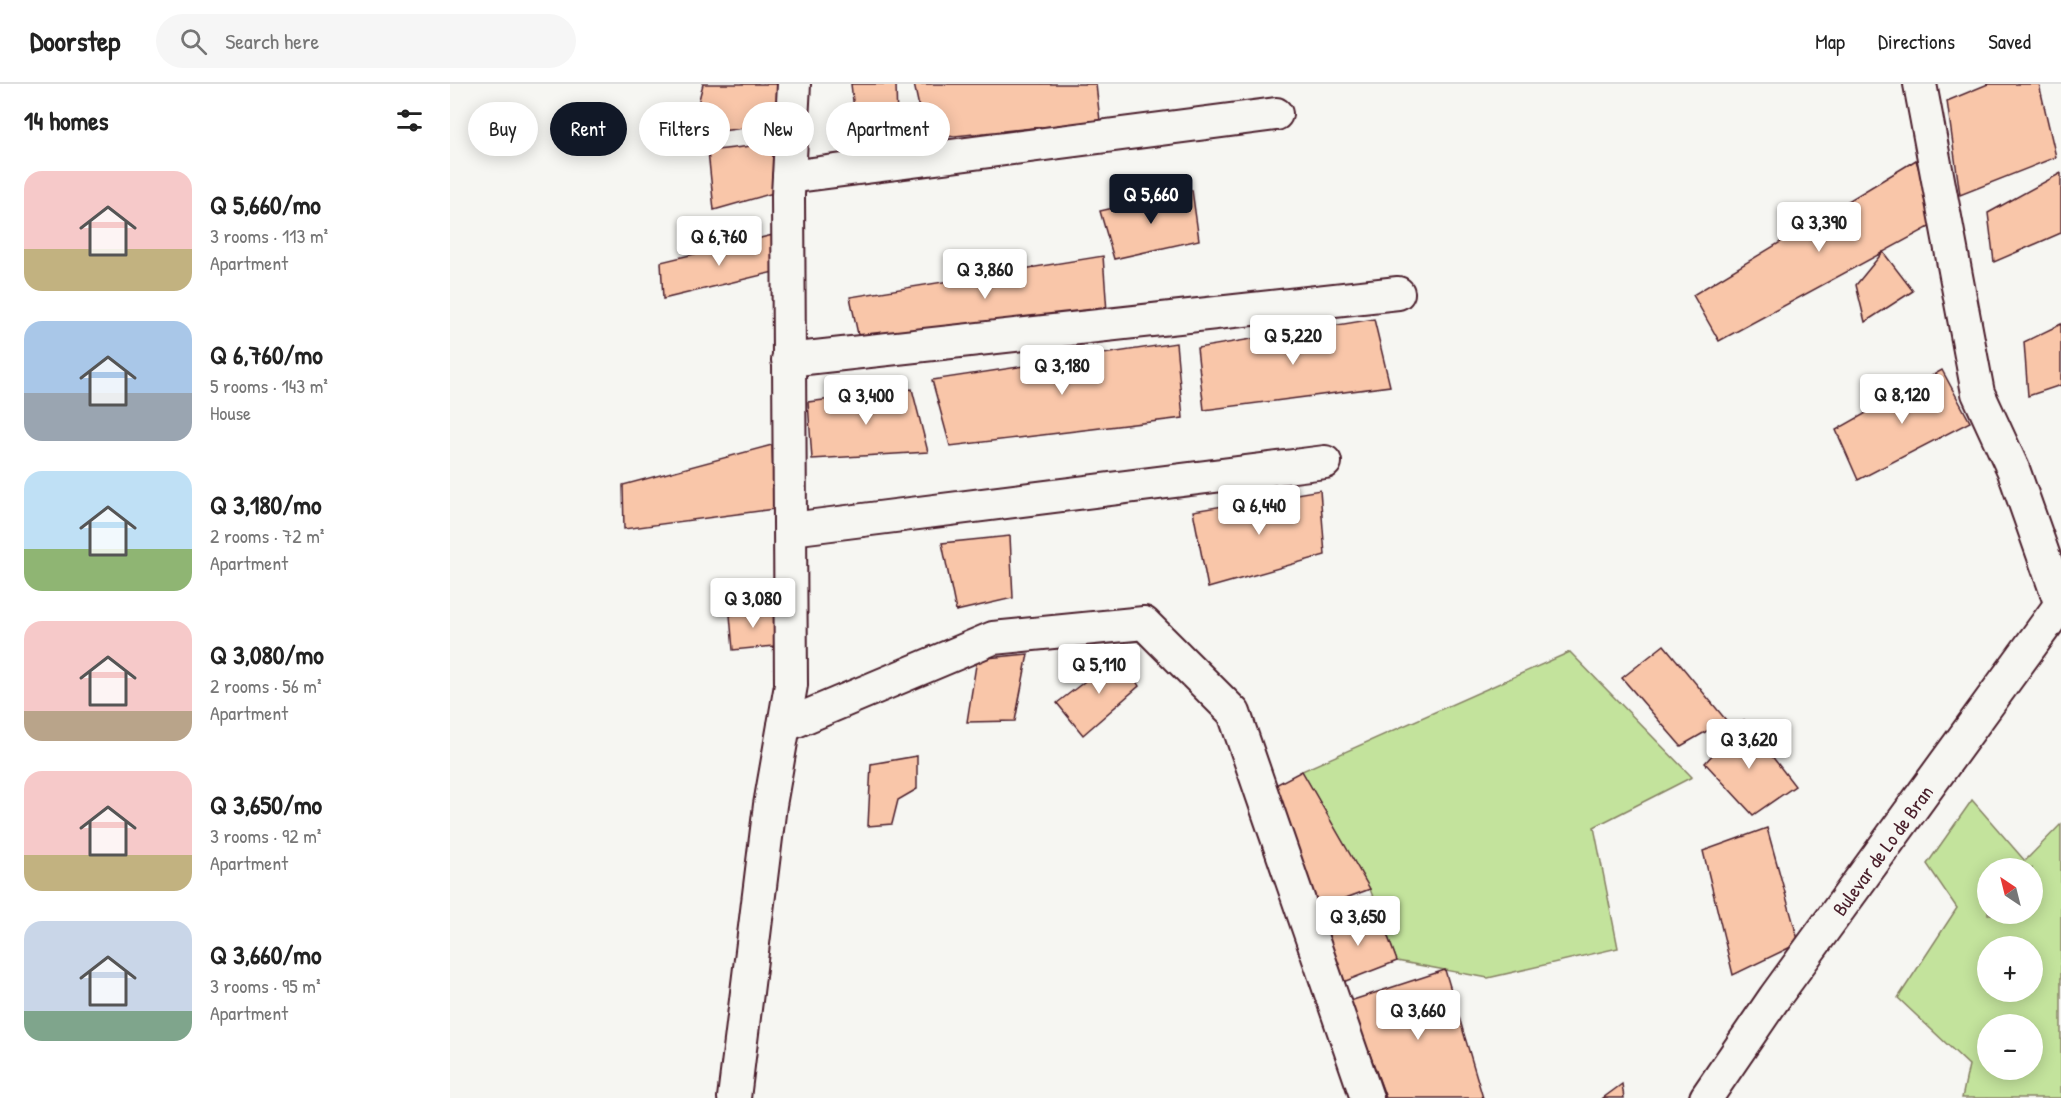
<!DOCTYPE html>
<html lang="en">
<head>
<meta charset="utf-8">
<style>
  body { margin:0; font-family:"Patrick Hand",sans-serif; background:#f6f6f6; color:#222; height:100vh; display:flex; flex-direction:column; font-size:22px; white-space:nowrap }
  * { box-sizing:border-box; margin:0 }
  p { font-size:20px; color:#767676 }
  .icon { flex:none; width:33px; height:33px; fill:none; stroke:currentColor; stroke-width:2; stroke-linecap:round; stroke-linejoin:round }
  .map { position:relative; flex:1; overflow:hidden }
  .panel { display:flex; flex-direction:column; background:#fff; width:450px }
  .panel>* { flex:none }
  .top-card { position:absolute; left:18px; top:18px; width:570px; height:54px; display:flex; gap:12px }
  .needle { width:39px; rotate:325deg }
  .controls { position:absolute; left:1527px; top:774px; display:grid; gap:12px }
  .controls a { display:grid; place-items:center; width:66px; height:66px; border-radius:50%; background:#fff; box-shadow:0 3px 15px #0003; font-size:30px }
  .price { position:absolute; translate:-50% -51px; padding:0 14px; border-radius:6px; background:#fff; color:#222; font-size:20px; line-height:39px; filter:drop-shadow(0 2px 3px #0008) }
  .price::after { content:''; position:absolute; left:50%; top:36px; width:18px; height:14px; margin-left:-9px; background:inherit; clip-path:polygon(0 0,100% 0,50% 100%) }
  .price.current { background:#111827; color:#fff }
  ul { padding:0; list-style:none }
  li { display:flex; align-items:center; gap:18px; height:150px; padding:0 24px }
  li span { display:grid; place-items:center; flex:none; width:168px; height:120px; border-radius:18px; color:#555 }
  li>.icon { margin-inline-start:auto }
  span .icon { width:72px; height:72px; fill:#fffc; stroke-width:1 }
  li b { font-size:26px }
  h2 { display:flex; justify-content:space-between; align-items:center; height:72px; padding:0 24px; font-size:26px }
  .chip { padding:0 21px; border-radius:27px; background:#fff; box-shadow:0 3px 15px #0003; font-size:21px; line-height:54px }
  .chip.current { background:#111827; color:#fff }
  header { display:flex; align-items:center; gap:36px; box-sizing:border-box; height:84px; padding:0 30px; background:#fff; border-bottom:2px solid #e0e0e0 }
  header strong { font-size:28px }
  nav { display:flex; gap:33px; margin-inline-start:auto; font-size:21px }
  .search { width:420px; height:54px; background:#f6f6f6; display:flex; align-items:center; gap:15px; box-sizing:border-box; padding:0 21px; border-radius:33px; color:#767676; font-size:22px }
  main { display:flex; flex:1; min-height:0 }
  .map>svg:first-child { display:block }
  .green { fill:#c3e39c; stroke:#868164; stroke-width:1.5; fill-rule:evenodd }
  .building { fill:#f9c6a9; stroke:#4a1f2b; stroke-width:1.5 }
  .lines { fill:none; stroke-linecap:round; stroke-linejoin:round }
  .minor-casing { stroke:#4a1f2b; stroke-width:36 }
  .minor { stroke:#f6f6f2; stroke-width:32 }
  .labels { text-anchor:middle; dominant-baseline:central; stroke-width:5; stroke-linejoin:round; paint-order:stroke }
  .street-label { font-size:20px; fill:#4a1f2b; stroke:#f6f6f2 }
</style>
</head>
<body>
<header>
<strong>Doorstep</strong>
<div class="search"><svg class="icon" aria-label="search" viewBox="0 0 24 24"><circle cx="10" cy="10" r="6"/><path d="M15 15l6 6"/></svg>Search here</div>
<nav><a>Map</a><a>Directions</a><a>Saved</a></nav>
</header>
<main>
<section class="panel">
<h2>14 homes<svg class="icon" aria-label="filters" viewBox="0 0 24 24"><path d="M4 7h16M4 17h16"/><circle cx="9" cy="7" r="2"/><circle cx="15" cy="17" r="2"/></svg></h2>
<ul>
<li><span style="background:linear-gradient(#f6c9c9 65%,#c2b280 0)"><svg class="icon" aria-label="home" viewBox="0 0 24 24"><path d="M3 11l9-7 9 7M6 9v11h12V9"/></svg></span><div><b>Q 5,660/mo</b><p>3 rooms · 113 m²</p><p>Apartment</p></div></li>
<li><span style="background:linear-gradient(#a9c7e8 60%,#9aa5b1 0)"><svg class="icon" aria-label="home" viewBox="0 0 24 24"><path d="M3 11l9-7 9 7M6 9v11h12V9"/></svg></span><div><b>Q 6,760/mo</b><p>5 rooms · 143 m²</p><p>House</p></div></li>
<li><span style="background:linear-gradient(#bfe0f5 65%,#8fb573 0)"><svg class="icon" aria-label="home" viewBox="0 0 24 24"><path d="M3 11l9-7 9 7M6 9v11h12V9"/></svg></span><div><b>Q 3,180/mo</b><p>2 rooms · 72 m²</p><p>Apartment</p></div></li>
<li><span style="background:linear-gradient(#f6c9c9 75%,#b9a48a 0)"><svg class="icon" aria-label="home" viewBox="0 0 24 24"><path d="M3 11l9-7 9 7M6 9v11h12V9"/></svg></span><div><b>Q 3,080/mo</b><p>2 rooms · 56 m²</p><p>Apartment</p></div></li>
<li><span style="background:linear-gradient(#f6c9c9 70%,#c2b280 0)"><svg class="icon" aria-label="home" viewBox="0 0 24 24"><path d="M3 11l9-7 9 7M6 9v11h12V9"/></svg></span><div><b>Q 3,650/mo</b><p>3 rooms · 92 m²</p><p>Apartment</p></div></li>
<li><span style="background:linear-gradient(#c9d6e8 75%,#7fa58c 0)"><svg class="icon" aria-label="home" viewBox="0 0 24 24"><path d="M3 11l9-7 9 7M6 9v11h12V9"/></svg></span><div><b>Q 3,660/mo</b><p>3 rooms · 95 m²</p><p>Apartment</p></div></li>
</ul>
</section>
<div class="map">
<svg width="1611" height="1014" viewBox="0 0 1611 1014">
  <rect width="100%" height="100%" fill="#f6f6f2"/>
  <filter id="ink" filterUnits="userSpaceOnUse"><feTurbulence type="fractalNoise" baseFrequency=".0167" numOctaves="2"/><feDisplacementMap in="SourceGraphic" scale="12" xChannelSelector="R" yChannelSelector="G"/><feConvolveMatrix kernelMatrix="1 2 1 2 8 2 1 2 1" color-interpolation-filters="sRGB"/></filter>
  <g filter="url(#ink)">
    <g class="green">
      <polygon points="1120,568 1242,693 1144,743 1168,864 1038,894 947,877 920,805 852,687"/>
      <path d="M1522,716l53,61 36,-37v274h-99l7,-33 -71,-67 59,-90 -30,-44zM1538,784h44v46h-44zM1538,862h44v46h-44zM1538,940h44v46h-44z"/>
    </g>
    <g class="building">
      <polygon points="253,0 329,0 324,40 240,51"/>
      <polygon points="401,0 446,0 447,39 407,51"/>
      <polygon points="464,0 646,0 650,37 476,55"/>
      <polygon points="1538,0 1589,0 1606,73 1510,111 1497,17"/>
      <polygon points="328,59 327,108 264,126 258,67"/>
      <polygon points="1466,76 1485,140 1269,257 1243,211"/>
      <polygon points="1611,89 1611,149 1544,178 1538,129"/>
      <polygon points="742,106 749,156 664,175 650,127"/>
      <polygon points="323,151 328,187 213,215 211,178"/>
      <polygon points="1433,168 1463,207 1415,238 1406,201"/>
      <polygon points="653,172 657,228 409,255 400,213"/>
      <polygon points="924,235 940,302 754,326 747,264"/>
      <polygon points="1611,240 1611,301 1578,312 1574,258"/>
      <polygon points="726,259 733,334 500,362 482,296"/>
      <polygon points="1492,286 1520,338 1408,396 1386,346"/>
      <polygon points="462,305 478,368 362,375 358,318"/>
      <polygon points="322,361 324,425 174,445 173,401"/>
      <polygon points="870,406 875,471 758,504 743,427"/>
      <polygon points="560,452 563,514 506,527 492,459"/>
      <polygon points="324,524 324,562 283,566 280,531"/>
      <polygon points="1214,561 1276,636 1231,662 1172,594"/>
      <polygon points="578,570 565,637 517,638 527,575"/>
      <polygon points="670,570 689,602 633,651 607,619"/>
      <polygon points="1294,636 1345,702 1303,731 1255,679"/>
      <polygon points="467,672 467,705 448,716 442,740 418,742 421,680"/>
      <polygon points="852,687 920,805 861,827 816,706"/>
      <polygon points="1317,744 1349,859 1283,891 1253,767"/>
      <polygon points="928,826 947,877 888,900 868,848"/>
      <polygon points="995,886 1033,1014 936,1014 900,917"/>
      <polygon points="1172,1000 1174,1014 1153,1014"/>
    </g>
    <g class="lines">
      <defs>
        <g id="minor">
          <polyline points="1470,0 1528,309 1563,385 1611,521"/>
          <polyline points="339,93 826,30"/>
          <polyline points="338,276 948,209"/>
          <polyline points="341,445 875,378"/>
          <polyline points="334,642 543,554 694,539 784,629 917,1014"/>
          <polyline points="284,1014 320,721 341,601 338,111 344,0"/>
          <path id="s1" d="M1256,1014l69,-101 286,-393"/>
        </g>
      </defs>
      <use href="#minor" class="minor-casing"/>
      <use href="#minor" class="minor"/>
    </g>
  </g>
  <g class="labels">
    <g class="street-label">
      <text stroke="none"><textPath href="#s1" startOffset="304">Bulevar de Lo de Bran</textPath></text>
    </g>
  </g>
</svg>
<div class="controls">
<a><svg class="needle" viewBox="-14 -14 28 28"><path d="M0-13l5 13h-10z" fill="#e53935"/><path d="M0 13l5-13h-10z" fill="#767676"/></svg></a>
<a>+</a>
<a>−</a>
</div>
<b class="price current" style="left:701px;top:141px">Q 5,660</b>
<b class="price" style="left:1369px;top:169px">Q 3,390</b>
<b class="price" style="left:269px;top:183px">Q 6,760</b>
<b class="price" style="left:535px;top:216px">Q 3,860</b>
<b class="price" style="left:843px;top:282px">Q 5,220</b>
<b class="price" style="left:612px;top:312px">Q 3,180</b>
<b class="price" style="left:1452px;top:341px">Q 8,120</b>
<b class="price" style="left:416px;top:342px">Q 3,400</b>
<b class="price" style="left:809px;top:452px">Q 6,440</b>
<b class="price" style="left:303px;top:545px">Q 3,080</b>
<b class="price" style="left:649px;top:611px">Q 5,110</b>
<b class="price" style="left:1299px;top:686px">Q 3,620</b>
<b class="price" style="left:908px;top:863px">Q 3,650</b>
<b class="price" style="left:968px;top:957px">Q 3,660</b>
<div class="top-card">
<a class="chip">Buy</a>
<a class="chip current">Rent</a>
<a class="chip">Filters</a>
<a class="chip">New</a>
<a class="chip">Apartment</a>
</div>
</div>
</main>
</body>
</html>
